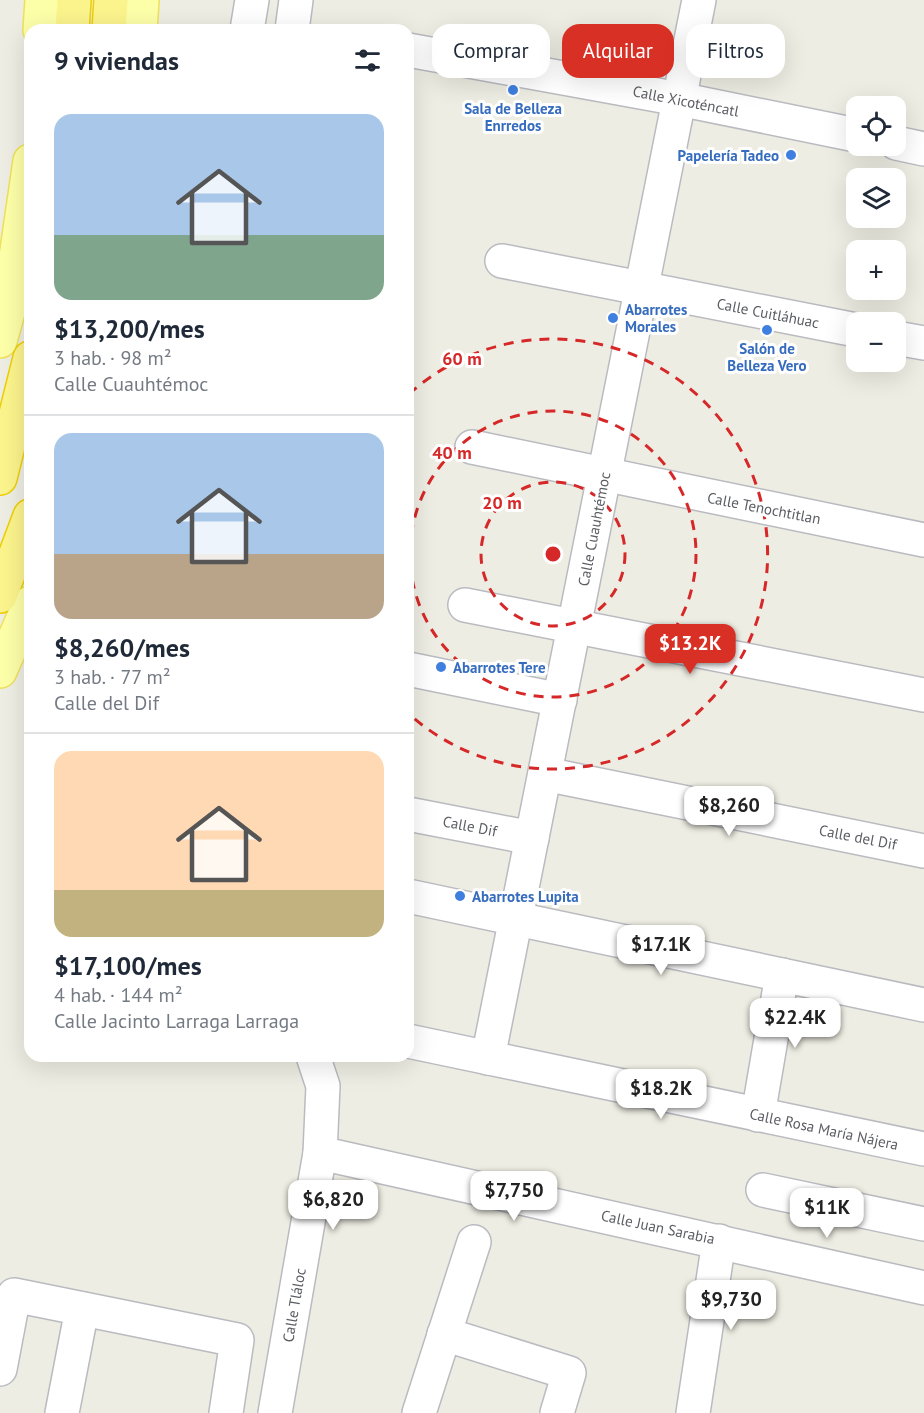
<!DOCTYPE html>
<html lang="es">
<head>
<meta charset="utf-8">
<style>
  body { margin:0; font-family:"PT Sans",sans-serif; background:#f2f2f3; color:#1f2937; height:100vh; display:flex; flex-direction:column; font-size:22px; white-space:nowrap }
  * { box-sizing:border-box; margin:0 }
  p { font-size:20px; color:#747a83 }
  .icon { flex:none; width:33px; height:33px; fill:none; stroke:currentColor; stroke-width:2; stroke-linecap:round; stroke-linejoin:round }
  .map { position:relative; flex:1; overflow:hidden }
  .drawer { position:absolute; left:24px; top:24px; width:390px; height:1038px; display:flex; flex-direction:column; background:#fff; border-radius:18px; box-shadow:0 6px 24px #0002 }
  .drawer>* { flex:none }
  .hud { position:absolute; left:432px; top:24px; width:402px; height:54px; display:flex; gap:12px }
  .buttons { position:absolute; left:846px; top:96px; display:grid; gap:12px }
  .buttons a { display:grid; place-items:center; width:60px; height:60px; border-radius:12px; background:#fff; box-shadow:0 6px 24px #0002; font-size:30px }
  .price { position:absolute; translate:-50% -51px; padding:0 14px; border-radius:12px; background:#fff; color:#222; font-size:20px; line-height:39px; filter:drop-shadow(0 2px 3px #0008) }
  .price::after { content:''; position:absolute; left:50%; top:36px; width:18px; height:14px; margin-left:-9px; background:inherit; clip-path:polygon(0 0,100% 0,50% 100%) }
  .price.selected { background:#d93025; color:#fff }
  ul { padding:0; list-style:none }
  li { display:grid; align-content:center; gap:12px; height:318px; padding:0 30px }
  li+li { border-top:2px solid #e0e1e3 }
  li span { display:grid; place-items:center; height:186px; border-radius:18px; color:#555 }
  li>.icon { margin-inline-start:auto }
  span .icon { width:108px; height:108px; fill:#fffc; stroke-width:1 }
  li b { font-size:26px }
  h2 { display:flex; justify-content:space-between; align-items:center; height:72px; padding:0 30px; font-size:26px }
  .tag { padding:0 21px; border-radius:18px; background:#fff; box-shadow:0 6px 24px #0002; font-size:21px; line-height:54px }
  .tag.selected { background:#d93025; color:#fff }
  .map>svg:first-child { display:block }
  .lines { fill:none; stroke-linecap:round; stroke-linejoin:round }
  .minor-casing { stroke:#babbc1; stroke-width:36 }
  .major-casing { stroke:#efe05a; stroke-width:36 }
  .highway-casing { stroke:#edce03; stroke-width:36 }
  .minor { stroke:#fff; stroke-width:33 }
  .major { stroke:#fcfea8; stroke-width:33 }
  .highway { stroke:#fbf38c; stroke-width:33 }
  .ring { fill:none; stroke:#d62828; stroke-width:3; stroke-dasharray:10 8 }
  .shop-dot { fill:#3f7fe0; stroke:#fff; stroke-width:2 }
  .labels { text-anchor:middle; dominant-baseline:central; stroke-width:6; stroke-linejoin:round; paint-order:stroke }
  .street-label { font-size:15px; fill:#5b5d63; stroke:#fff }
  .shop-label { font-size:15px; font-weight:bold; fill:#366cbe; stroke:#fff; text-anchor:start }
  .centre { fill:#d62828; stroke:#fff; stroke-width:3 }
  .ring-label { font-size:18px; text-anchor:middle; font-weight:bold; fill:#d62828; stroke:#fff; stroke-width:6; stroke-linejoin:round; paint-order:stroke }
</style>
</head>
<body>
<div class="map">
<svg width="924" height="1413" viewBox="0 0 924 1413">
  <rect width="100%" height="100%" fill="#eeede3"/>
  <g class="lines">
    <defs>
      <g id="minor">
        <polyline points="247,30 252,0"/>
        <polyline points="292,30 296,0"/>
        <polyline points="408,50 679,99 856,135"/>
        <polyline points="896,143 924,149"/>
        <polyline points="502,261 856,330"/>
        <polyline points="896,338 924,343"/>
        <polyline points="472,447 924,540"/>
        <polyline points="465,605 924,695"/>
        <polyline points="408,669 560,700"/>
        <polyline points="545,774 924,851"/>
        <polyline points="408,814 532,838"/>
        <polyline points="408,896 924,1005"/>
        <polyline points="408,1041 924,1149"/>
        <polyline points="488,1058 699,0"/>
        <polyline points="758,1115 782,975"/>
        <polyline points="320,1153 924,1288"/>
        <polyline points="763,1190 924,1224"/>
        <polyline points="444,1334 569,1373 557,1413"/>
        <polyline points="0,1369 14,1295 237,1340 226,1413"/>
        <polyline points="62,1413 82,1309"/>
        <polyline points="275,1413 320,1153 323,1086 313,1056"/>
        <polyline points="419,1413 474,1242"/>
        <polyline points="693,1413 719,1241"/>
      </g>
      <g id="major">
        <polyline points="40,30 42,0"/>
        <polyline points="140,30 142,0"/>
        <polyline points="0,341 8,312 30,161"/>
        <polyline points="0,671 30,603"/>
      </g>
      <g id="highway">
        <polyline points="72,30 74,0"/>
        <polyline points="109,30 111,0"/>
        <polyline points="0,478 30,358"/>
        <polyline points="0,596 30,516"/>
      </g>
    </defs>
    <use href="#minor" class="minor-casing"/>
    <use href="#major" class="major-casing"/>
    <use href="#highway" class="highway-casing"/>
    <use href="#minor" class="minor"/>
    <use href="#major" class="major"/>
    <use href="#highway" class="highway"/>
  </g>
  <g class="ring">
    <circle cx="553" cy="554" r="72"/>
    <circle cx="553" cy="554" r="143"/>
    <path d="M409 394A215 215 0 1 1 409 714"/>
  </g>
  <g class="shop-dot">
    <circle cx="513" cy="90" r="6"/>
    <circle cx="791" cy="155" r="6"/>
    <circle cx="613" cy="318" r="6"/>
    <circle cx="767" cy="330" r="6"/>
    <circle cx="441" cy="667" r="6"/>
    <circle cx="460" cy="896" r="6"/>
  </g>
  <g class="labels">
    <g class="street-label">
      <text transform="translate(686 101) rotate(11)">Calle Xicoténcatl</text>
      <text transform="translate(768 313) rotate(11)">Calle Cuitláhuac</text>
      <text transform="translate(764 508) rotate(11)">Calle Tenochtitlan</text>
      <text transform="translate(594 529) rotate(-79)">Calle Cuauhtémoc</text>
      <text transform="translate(470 826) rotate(11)">Calle Dif</text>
      <text transform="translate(858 837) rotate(11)">Calle del Dif</text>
      <text transform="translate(824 1129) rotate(12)">Calle Rosa María Nájera</text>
      <text transform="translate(658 1227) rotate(12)">Calle Juan Sarabia</text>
      <text transform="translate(294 1305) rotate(-80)">Calle Tláloc</text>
    </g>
    <g class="shop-label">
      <text x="513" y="108" text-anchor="middle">Sala de Belleza<tspan x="513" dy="17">Enrredos</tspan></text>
      <text x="779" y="155" text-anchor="end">Papelería Tadeo</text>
      <text x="625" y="309">Abarrotes<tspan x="625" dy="17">Morales</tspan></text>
      <text x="767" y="348" text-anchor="middle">Salón de<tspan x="767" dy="17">Belleza Vero</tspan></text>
      <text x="453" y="667">Abarrotes Tere</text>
      <text x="472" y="896">Abarrotes Lupita</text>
    </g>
  </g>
  <circle cx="553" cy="554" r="9" class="centre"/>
  <g class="ring-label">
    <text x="462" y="365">60 m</text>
    <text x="452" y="459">40 m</text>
    <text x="502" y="509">20 m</text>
  </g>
</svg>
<div class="buttons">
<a><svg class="icon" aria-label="locate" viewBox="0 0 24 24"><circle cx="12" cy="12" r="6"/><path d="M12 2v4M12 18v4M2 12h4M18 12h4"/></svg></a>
<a><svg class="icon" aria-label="layers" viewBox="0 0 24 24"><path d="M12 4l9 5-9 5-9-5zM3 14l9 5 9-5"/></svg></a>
<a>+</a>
<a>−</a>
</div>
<b class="price selected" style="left:690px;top:675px">$13.2K</b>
<b class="price" style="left:729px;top:837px">$8,260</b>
<b class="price" style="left:661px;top:976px">$17.1K</b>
<b class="price" style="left:795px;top:1049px">$22.4K</b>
<b class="price" style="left:661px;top:1120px">$18.2K</b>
<b class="price" style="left:514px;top:1222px">$7,750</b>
<b class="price" style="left:333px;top:1231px">$6,820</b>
<b class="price" style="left:827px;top:1239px">$11K</b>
<b class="price" style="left:731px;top:1331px">$9,730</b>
<div class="hud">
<a class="tag">Comprar</a>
<a class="tag selected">Alquilar</a>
<a class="tag">Filtros</a>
</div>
<section class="drawer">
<h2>9 viviendas<svg class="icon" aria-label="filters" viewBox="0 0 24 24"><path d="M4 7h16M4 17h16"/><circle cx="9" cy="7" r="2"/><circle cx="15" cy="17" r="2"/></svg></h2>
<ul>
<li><span style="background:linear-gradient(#a9c7e8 65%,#7fa58c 0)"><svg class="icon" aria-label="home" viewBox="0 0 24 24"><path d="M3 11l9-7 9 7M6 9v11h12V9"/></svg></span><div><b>$13,200/mes</b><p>3 hab. · 98 m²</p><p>Calle Cuauhtémoc</p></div></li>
<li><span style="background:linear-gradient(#a9c7e8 65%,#b9a48a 0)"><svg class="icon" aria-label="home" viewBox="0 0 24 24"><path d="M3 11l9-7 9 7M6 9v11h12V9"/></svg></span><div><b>$8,260/mes</b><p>3 hab. · 77 m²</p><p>Calle del Dif</p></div></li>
<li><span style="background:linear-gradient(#ffd9b3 75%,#c2b280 0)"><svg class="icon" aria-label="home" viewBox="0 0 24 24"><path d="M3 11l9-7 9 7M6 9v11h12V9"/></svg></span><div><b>$17,100/mes</b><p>4 hab. · 144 m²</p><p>Calle Jacinto Larraga Larraga</p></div></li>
</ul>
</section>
</div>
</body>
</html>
